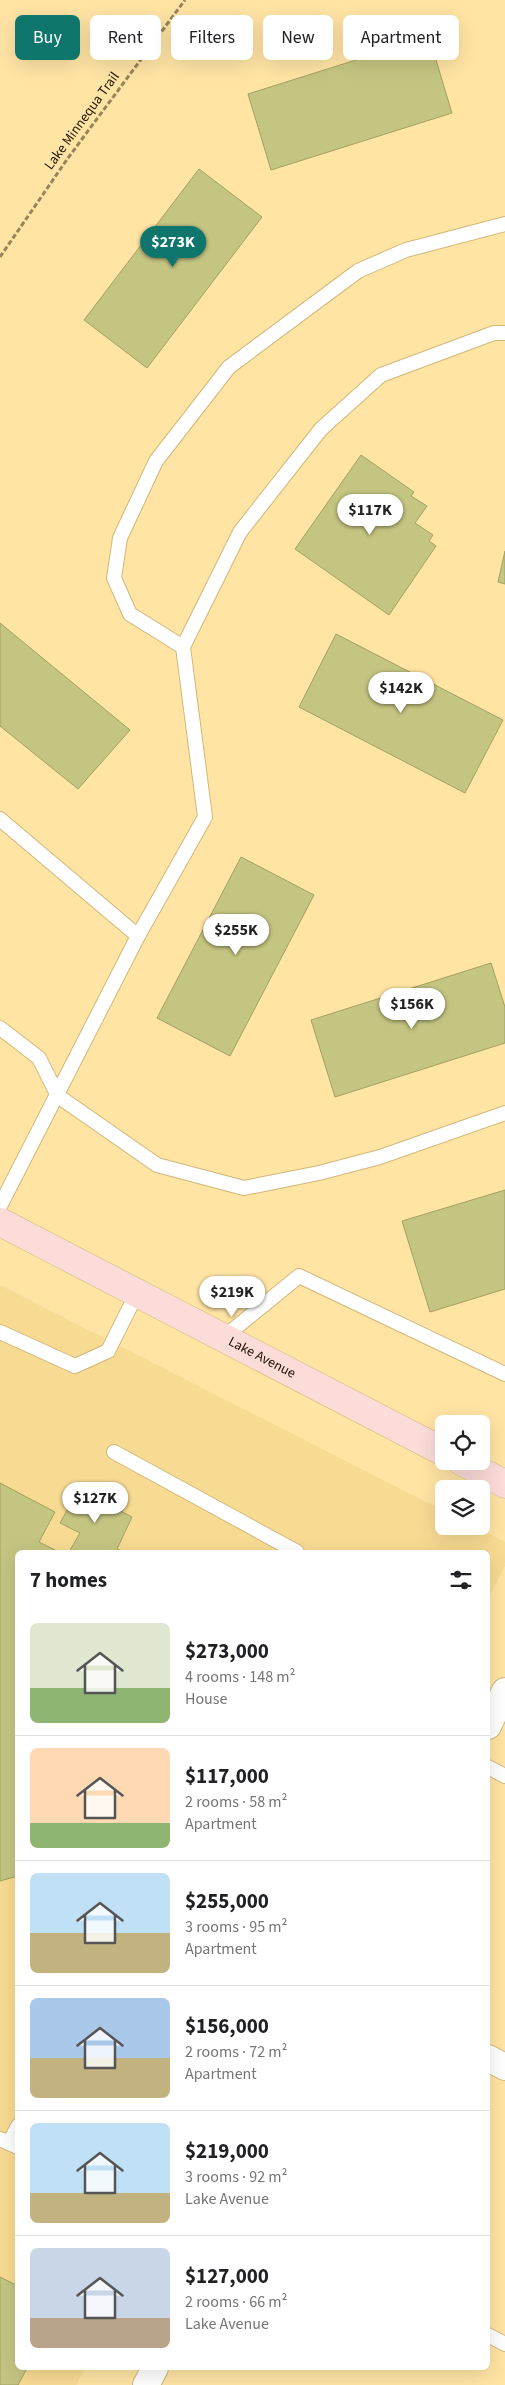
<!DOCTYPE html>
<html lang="en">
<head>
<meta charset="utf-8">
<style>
  body { margin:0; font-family:"Source Sans 3",sans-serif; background:#f6f6f6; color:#202124; height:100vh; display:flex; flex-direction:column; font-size:19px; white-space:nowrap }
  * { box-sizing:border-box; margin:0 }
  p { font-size:16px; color:#757577 }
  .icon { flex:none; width:28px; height:28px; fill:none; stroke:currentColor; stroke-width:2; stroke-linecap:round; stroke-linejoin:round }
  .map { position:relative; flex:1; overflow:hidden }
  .panel { position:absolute; left:15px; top:1550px; width:475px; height:820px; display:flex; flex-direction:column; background:#fff; border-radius:8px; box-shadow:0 5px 20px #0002 }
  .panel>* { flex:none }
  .hud { position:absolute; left:15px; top:15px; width:475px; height:45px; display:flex; gap:10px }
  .controls { position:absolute; left:435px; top:1415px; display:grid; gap:10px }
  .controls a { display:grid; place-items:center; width:55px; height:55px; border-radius:8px; background:#fff; box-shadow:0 5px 20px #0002; font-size:25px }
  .price { position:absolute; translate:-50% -42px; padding:0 11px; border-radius:18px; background:#fff; color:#222; font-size:16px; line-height:32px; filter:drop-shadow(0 1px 2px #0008) }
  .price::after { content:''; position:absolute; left:50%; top:30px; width:15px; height:11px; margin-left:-8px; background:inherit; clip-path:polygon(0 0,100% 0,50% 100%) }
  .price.selected { background:#0f766e; color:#fff }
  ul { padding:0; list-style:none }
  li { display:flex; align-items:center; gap:15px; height:125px; padding:0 15px }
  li+li { border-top:1px solid #e0e0e0 }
  li span { display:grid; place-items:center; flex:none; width:140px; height:100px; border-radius:8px; color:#555 }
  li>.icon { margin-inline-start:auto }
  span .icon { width:60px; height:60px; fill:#fffc; stroke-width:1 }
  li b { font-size:21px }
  h2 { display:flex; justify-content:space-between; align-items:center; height:60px; padding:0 15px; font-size:21px }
  .chip { padding:0 18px; border-radius:8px; background:#fff; box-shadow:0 5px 20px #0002; font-size:18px; line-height:45px }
  .chip.selected { background:#0f766e; color:#fff }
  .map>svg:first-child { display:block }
  .built { fill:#f8db92 }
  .building { fill:#c5c582; stroke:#a1a160 }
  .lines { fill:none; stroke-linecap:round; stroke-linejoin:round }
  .lane-casing { stroke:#d1b778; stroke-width:16 }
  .street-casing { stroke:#d1b778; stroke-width:28 }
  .secondary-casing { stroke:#d1b778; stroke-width:29 }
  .path { stroke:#978459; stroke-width:3; stroke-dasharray:5 2.5; stroke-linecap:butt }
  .lane { stroke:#fff; stroke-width:14 }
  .street { stroke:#fff; stroke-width:26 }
  .secondary { stroke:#fbdcd8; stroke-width:28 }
  .labels { text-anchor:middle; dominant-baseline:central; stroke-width:4; stroke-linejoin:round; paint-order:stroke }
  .street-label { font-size:14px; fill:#1b1100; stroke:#ffe4a4 }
</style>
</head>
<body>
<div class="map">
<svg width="505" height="2385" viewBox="0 0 505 2385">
  <rect width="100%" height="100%" fill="#ffe4a4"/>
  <polygon class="built" points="0,1285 444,1511 444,1526 474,1526 505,1542 505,1566 488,1599 488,1552 18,1552 18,2368 85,2368 76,2385 0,2385"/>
  <g class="building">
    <polygon points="429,37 452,113 271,170 248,94"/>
    <polygon points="199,169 262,217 147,368 84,320"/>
    <polygon points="361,455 414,492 411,496 427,506 415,523 433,535 429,541 436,546 389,615 295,549"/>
    <polygon points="505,551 505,584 498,582"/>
    <polygon points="0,623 130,730 78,789 0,726"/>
    <polygon points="336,634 503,720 465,793 299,707"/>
    <polygon points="241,857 314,895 230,1056 157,1018"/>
    <polygon points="491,963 505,1007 505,1043 335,1097 311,1020"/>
    <polygon points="505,1190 505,1289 430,1312 402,1221"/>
    <polygon points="0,1483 55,1512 39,1542 59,1552 18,1552 18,1876 0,1881"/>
    <polygon points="79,1489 132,1517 117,1549 125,1552 69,1552 80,1533 60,1523"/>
    <polygon points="0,2277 18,2286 18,2368 27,2368 18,2385 0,2385"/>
  </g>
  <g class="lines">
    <defs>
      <g id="lane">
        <polyline points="183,647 130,614 114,578 120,538 156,461 229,367 358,271 406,250 505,224"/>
        <polyline points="0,819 138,936"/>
        <polyline points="0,1028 39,1058 58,1096 157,1165 244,1188 319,1173 380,1157 505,1113"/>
        <polyline points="0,1206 138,936 205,817 183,647 240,532 321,429 381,375 494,333 505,333"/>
        <polyline points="0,1332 75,1366 108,1351 137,1293"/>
        <polyline points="223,1338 299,1276 505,1374"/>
        <polyline points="114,1452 297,1552"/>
        <polyline points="488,1767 505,1776"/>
        <polyline points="0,2139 18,2147"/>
        <polyline points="9,2143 18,2126"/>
        <polyline points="488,2335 505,2344"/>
      </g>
      <g id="street">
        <polyline points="488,1726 505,1691"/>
        <polyline points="488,2058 505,2067"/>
        <polyline points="146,2385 155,2368"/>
      </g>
      <g id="secondary">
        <path id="s1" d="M0,1222l444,230"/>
        <polyline points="461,1461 505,1484"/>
      </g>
    </defs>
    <use href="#lane" class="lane-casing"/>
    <use href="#street" class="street-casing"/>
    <use href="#secondary" class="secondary-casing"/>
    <polyline class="path" points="0,257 68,158 185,0"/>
    <use href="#lane" class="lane"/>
    <use href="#street" class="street"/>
    <use href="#secondary" class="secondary"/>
  </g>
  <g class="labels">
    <g class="street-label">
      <text transform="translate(82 121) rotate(-54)">Lake Minnequa Trail</text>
      <text stroke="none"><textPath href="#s1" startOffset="295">Lake Avenue</textPath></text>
    </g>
  </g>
</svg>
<div class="controls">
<a><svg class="icon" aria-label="locate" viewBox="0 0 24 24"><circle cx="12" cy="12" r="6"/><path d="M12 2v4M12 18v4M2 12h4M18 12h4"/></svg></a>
<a><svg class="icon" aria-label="layers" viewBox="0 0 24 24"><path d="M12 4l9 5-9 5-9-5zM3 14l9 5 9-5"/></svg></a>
</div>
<b class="price selected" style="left:173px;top:268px">$273K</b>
<b class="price" style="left:370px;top:536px">$117K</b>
<b class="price" style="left:401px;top:714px">$142K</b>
<b class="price" style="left:236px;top:956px">$255K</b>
<b class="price" style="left:412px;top:1030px">$156K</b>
<b class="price" style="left:232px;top:1318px">$219K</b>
<b class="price" style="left:95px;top:1524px">$127K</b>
<div class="hud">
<a class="chip selected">Buy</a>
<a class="chip">Rent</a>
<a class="chip">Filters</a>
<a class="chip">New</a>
<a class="chip">Apartment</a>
</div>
<section class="panel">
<h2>7 homes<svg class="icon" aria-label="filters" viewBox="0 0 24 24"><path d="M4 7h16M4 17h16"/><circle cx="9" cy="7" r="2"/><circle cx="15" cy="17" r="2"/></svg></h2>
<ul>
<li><span style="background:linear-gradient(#dfe7d0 65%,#8fb573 0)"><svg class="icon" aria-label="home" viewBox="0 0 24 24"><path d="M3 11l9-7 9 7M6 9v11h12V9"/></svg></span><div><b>$273,000</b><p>4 rooms · 148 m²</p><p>House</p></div></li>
<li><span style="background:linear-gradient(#ffd9b3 75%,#8fb573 0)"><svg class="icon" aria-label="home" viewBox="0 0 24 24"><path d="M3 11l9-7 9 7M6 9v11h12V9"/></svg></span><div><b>$117,000</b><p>2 rooms · 58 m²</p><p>Apartment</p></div></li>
<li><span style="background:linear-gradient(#bfe0f5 60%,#c2b280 0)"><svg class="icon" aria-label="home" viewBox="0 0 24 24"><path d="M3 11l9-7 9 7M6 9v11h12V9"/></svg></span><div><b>$255,000</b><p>3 rooms · 95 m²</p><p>Apartment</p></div></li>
<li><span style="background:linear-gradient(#a9c7e8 60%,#c2b280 0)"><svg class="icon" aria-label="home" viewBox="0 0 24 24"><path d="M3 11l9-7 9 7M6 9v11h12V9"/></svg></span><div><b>$156,000</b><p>2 rooms · 72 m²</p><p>Apartment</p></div></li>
<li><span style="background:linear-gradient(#bfe0f5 70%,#c2b280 0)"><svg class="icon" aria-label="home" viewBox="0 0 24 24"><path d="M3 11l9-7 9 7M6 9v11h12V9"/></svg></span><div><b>$219,000</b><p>3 rooms · 92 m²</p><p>Lake Avenue</p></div></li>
<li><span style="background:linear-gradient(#c9d6e8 70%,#b9a48a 0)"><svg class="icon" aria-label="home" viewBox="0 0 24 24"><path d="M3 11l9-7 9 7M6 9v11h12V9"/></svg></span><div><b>$127,000</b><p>2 rooms · 66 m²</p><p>Lake Avenue</p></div></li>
</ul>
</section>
</div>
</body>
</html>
